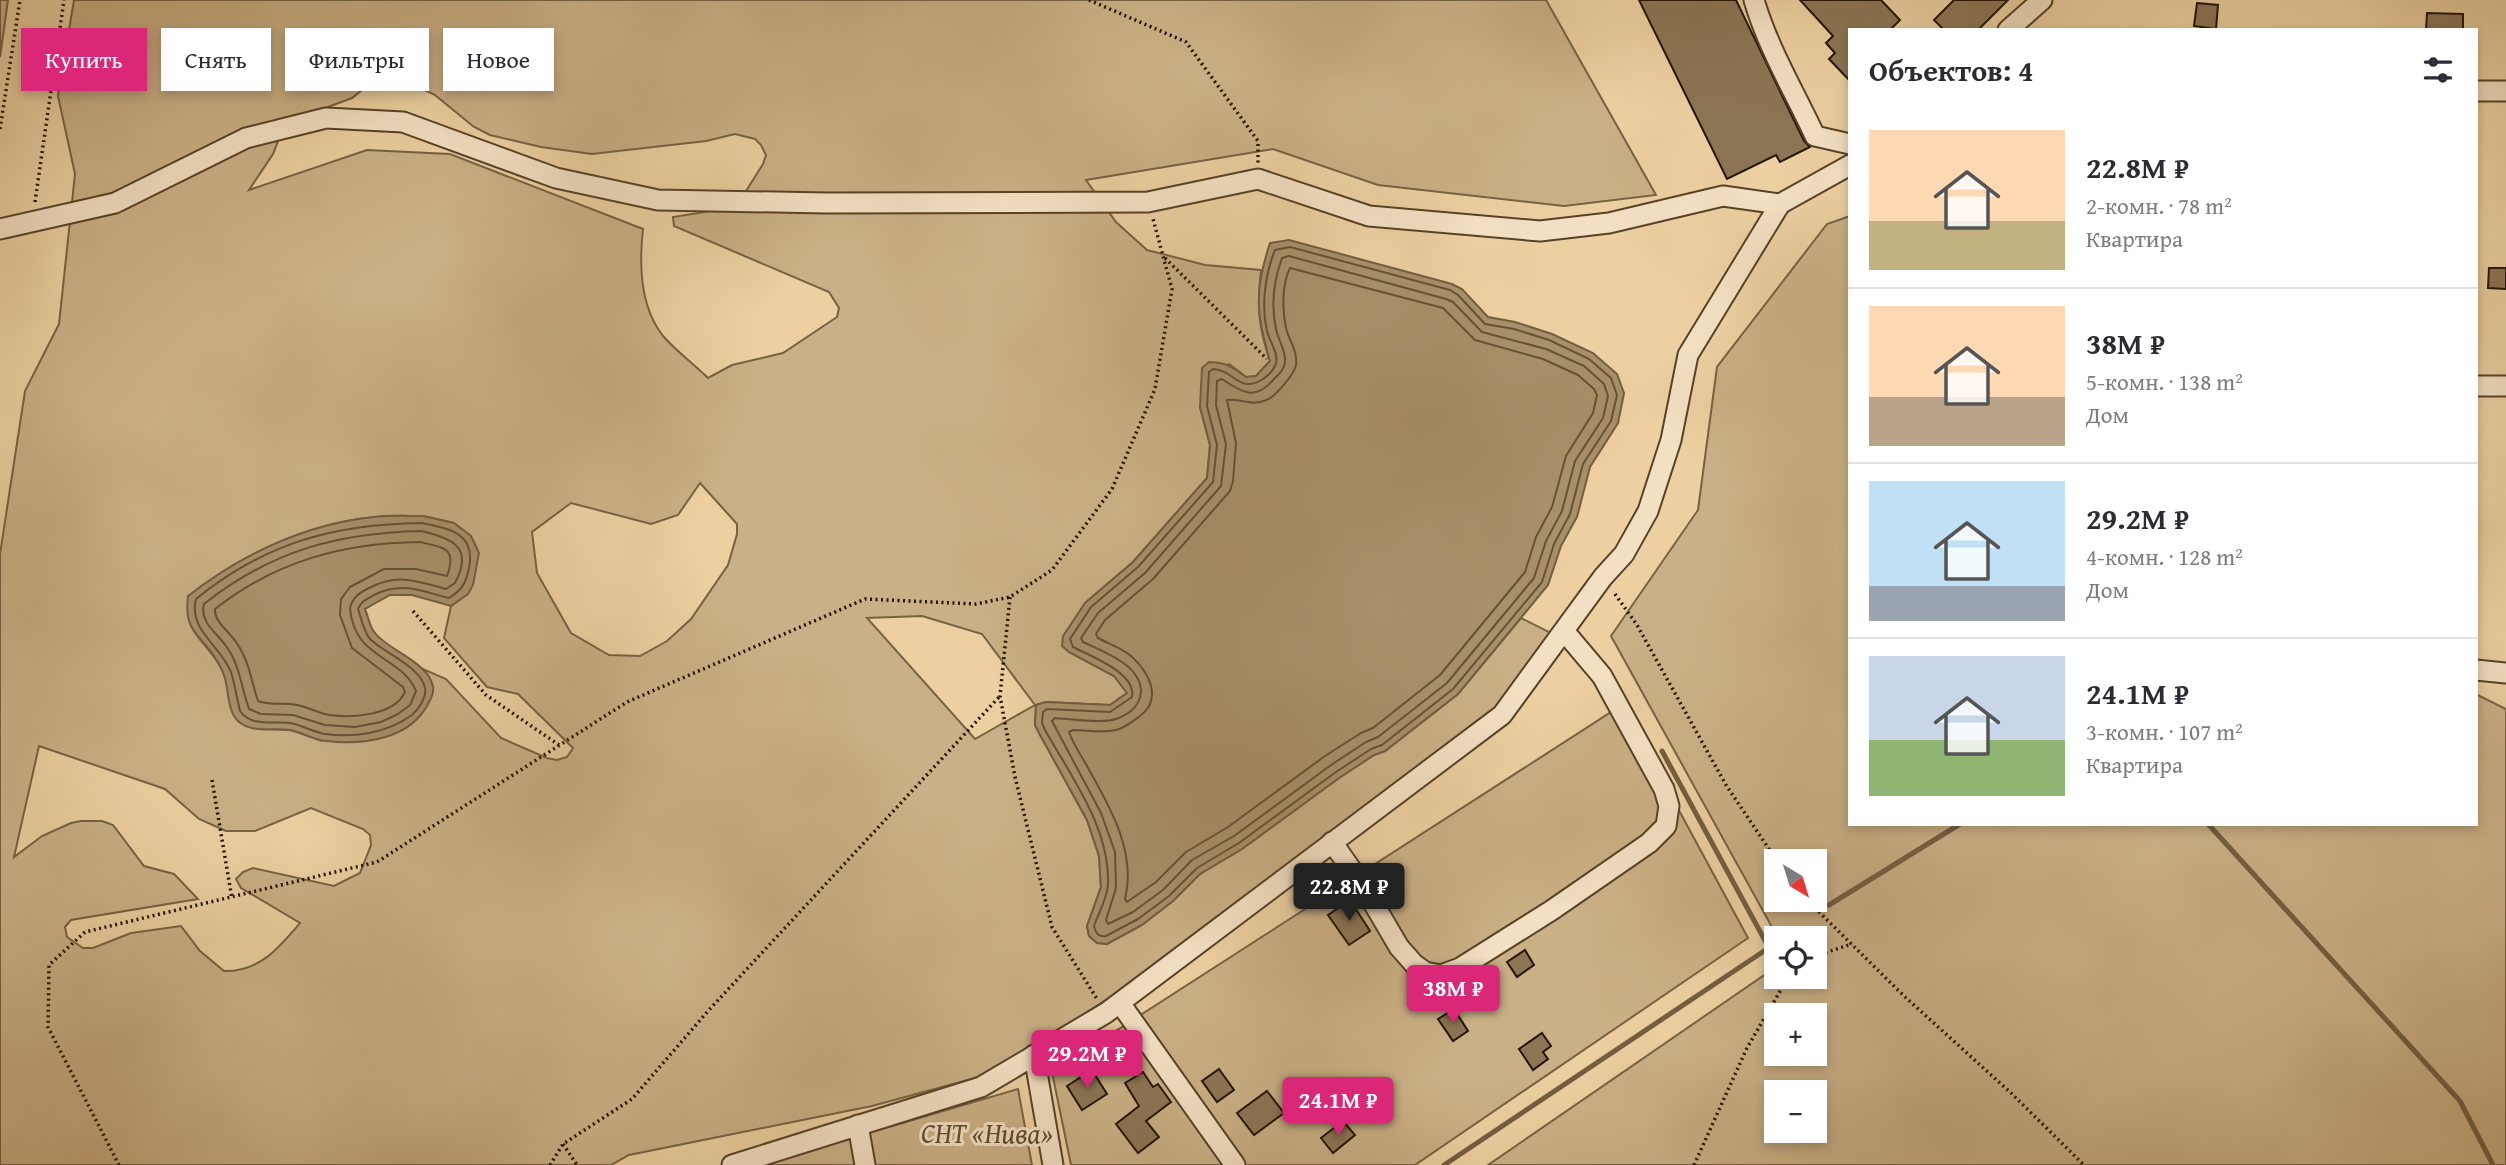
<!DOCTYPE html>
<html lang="ru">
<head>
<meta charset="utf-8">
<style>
  body { margin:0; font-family:"Gentium Book Plus",serif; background:#f7f7f7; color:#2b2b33; height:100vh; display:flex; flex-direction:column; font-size:26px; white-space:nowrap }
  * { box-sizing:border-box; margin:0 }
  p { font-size:23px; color:#7c7c81 }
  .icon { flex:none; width:38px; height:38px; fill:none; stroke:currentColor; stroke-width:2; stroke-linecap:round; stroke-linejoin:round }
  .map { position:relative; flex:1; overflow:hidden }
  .drawer { position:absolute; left:1848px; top:28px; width:630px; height:798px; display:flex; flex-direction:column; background:#fff; border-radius:0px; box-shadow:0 4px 10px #0003 }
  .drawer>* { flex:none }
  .hud { position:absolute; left:21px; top:28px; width:665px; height:63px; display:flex; gap:14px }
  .needle { width:46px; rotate:142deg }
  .controls { position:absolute; left:1764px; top:849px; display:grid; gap:14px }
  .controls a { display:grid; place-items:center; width:63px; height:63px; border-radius:0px; background:#fff; box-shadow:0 4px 10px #0003; font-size:35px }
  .price { position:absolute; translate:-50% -60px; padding:0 16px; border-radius:7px; background:#db2777; color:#fff; font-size:23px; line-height:46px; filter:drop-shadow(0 2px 4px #0008) }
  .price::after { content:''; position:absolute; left:50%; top:42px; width:21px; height:16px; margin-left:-10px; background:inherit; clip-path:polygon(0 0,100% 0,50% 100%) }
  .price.selected { background:#222; color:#fff }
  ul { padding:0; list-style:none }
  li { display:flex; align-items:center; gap:21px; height:175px; padding:0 21px }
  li+li { border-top:2px solid #e1e1e2 }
  li span { display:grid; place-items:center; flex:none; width:196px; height:140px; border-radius:0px; color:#555 }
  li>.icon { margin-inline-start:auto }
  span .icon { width:84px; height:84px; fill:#fffc; stroke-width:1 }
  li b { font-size:30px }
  h2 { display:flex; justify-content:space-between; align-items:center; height:84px; padding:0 21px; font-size:30px }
  .pill { padding:0 24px; border-radius:0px; background:#fff; box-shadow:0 4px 10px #0003; font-size:24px; line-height:63px }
  .pill.selected { background:#db2777; color:#fff }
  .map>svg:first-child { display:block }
  .green { fill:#cab086; stroke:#776243; stroke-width:2; fill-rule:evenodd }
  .water { fill:#a8906a; stroke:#735e40; stroke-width:2 }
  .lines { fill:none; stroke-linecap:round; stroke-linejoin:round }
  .shore { stroke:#665235; stroke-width:2 }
  .stream { stroke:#735e40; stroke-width:5 }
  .building { fill:#8c7554; stroke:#241300; stroke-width:2 }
  .minor-casing { stroke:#564228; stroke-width:23 }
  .path { stroke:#241300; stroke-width:3.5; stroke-dasharray:2 3.5; stroke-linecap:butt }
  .minor { stroke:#f3e0c2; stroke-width:19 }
  .labels { text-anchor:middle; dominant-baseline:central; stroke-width:6; stroke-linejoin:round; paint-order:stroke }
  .park-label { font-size:28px; font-style:italic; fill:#5e4a2f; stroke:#f3e0c2 }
</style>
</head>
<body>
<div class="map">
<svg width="2506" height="1165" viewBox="0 0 2506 1165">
  <rect width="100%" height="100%" fill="#ecd0a1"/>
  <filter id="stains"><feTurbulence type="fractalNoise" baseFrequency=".00286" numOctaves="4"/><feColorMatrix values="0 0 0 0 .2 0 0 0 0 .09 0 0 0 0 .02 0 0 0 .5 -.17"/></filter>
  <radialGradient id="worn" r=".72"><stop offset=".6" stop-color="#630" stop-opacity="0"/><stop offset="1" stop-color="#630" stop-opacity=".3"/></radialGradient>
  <g class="green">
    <polygon points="0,0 8,0 0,57"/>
    <path d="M74,0h1472l110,195 -92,11 -186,-21 -105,-36 -187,31 30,42 31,28 58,15 56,5c-4,37 -3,56 9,91l-14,15 -10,1 -17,-13 -29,43 10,38 -3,33 -74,84 -48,41 -16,49 45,24 13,17 -17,12 -64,-3 -10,3 -1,20 4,8 48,87 12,36 2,31 -14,39 2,10 8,7 10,1 35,-19 31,-24 27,-27 42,-25 97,-71 35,-23 11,-4 73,-57 63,-76 42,21 -80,89 -363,263 -130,83 -118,32 -243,49 -18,10h-611v-611l25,-163 34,-67 16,-150 -17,-78zM387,82l30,4 18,9 39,32 16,8 51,12 51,7 114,-13 29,-7 20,5 6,6 5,10 -3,9 -22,35 -18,10 -50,8 1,9 155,66 10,16 -2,9 -54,36 -51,12 -24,13c-14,-14 -32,-27 -45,-42 -23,-29 -24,-72 -20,-107l-193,-75 -83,-4 -118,40 24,-36 12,-31 67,-25 15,-12zM700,483l37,41v10l-9,31 -37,54 -24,22 -27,15 -31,-1 -38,-22 -34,-60 -5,-41 39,-29 80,21 27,-9zM423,516l31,7 13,71 -16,12 -7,32 43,49 31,7 55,54 -6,9 -10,3 -10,-2 -46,-20 -55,-59 -23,-10 10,18 -111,54 -31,-11 -33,-1 -24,-14c-4,-14 -5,-30 -11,-43 -15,-33 -40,-34 -34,-76 54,-42 117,-72 185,-79 16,-2 33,-1 49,-1zM922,616l60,18 53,71 -60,34 -108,-121zM39,746l126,43 34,30 27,12h29l56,-23 52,21 7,6 1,10 -11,28 -26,13 -81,-18 -10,4 -7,7 5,9 59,35c-21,25 -41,49 -76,48l-24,-20 -19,-25 -50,7 -38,15h-10l-16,-11 -2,-10 6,-7 127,-21 -24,-25 -30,-8 -31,-41 -11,-4h-21l-10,2 -29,13 -28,21z"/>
    <path d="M1850,216v608h626v-130l30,15v456h-1018l288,-198v9h39v-38h-37l-167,-302 87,-126 19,-143 110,-143zM1815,861v39h-39v-39zM1776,1015h39v39h-39zM1776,1092h39v38h-39z"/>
    <polygon points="1622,705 1748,938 1415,1165 1071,1165 1052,1072"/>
    <polygon points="1018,1089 1032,1165 760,1165"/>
  </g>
  <g class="water">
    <path d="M1289,240l163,44 10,5 26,28 27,5 37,12 41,19 24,21 7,19 -6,30 -28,44 -13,50 -16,29 -13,39 -90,109 -73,57 -11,4 -35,23 -97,71 -42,25 -27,27 -31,24 -35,19 -10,-1 -8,-7 -2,-10 14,-39 -2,-31 -12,-36 -48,-87 -4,-8 1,-20 10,-3 64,3 17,-12 -13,-17 -45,-24 -7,-6 1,-10 22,-33 48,-41 74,-84 3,-33 -10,-38 2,-39 7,-6c17,0 24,5 37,15l10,-1 14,-15c-14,-47 -16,-70 0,-118z"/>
    <path d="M423,516l31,7 17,13 8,17 -6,32 -5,9 -17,12 -39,-11h-22l-25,14c3,7 5,19 10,24 14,18 54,29 58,54 1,5 -2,12 -4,15 -18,38 -66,43 -103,39 -13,-1 -24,-9 -36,-11 -17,-3 -38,4 -52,-9 -11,-10 -9,-32 -14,-46 -2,-6 -6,-13 -10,-19 -17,-25 -30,-25 -26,-60 54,-42 118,-72 186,-79 16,-2 33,-1 49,-1z"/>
  </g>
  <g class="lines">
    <g class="shore">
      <path d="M1290,247l160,43 8,5 27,29 29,5 35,11 40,19 22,19 6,17 -6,26 -28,43 -13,50 -16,30 -12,38 -89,107 -71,56 -11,4 -35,23 -97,71 -42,25 -28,28 -31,23 -32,17c-7,1 -10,-2 -12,-10 4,-12 13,-27 14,-41 2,-57 -36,-107 -63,-155l-3,-7 1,-11 4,-3 63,3 22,-15c5,-24 -42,-41 -59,-50l-3,-8 21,-32 47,-40 75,-85 4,-37 -10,-39 2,-34 4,-3c17,1 22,14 34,15 11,1 26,-10 29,-21 3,-9 -7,-23 -9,-32 -6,-26 -2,-56 8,-81z"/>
      <path d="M1289,256l157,43 7,3 29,30 64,17 38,17 20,18 4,12 -5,22 -28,43 -13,50 -16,30 -12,37 -87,105 -69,54 -12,5 -35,23 -97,71 -42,24 -29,30 -30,22 -25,12 -2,-4 10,-32 -1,-36 -14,-39 -49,-92 3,-3c15,1 47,6 61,1 31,-11 33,-39 6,-57 -12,-8 -26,-14 -39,-20l-2,-4 17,-25 47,-40 76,-87 5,-42 -10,-39 1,-24 5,-2c20,14 34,22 52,0 5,-5 11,-10 11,-18 1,-11 -7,-21 -9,-32 -5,-23 -2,-49 6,-71z"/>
      <path d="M1290,268l153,40 32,32 68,19 35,16 16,14 3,6 -4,18 -27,43 -14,51 -16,30 -11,35 -85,103 -67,53 -12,5 -36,23 -97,71 -42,25 -30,30 -29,20 -2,-3c12,-47 -16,-94 -38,-133 -6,-11 -14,-22 -18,-34l4,-2c13,0 30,3 43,0 9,-2 17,-9 24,-14 23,-17 9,-44 -9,-60 -9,-8 -22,-12 -33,-18l-2,-4 9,-14 48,-41 77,-88 3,-10 3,-38 -9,-43c11,-2 23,6 37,1 8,-2 12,-8 17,-13 6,-7 13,-14 15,-23 2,-13 -7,-25 -10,-37 -4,-17 -4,-45 4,-60z"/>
      <path d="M422,523c28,6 54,10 47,45 -3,15 -7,22 -20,30 -28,-7 -48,-17 -75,-3 -7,4 -13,6 -16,14 3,9 6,23 12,30 14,14 51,28 55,49 2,9 -7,22 -13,27 -25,18 -57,23 -87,19 -12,-2 -23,-9 -35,-11 -17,-2 -39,4 -50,-12 -3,-12 -5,-26 -9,-39 -10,-26 -43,-42 -35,-73 69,-56 138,-75 226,-76z"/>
      <path d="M421,531c31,7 53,16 34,52l-9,6c-29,-8 -48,-16 -77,-1 -10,5 -16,9 -19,20 4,52 51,47 66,83l-6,14 -12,9 -17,8 -26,5 -30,-2 -32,-10 -32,-1 -12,-5c-8,-22 -9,-44 -23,-63 -9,-13 -27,-24 -22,-42 67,-53 133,-71 217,-73z"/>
      <path d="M420,542c25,6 37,6 27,34l-31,-7h-32l-34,18 -9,12 -1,16 12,33 51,39 2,5c-11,24 -53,26 -76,23 -11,-2 -21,-8 -32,-10 -13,-3 -27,1 -39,-4 -7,-21 -9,-41 -22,-59 -7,-11 -22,-20 -21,-33 61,-48 128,-66 205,-67z"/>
    </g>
    <g class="stream">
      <polyline points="1662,751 1769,948"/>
      <polyline points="2208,824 2460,1101 2493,1165"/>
      <polyline points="1829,905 1960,824"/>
      <polyline points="1783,938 1791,932"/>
      <polyline points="1444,1165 1776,943"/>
    </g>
  </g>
  <g class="building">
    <polygon points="1639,0 1736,0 1804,141 1810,147 1780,162 1776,155 1727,179"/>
    <polygon points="1800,0 1881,0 1900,20 1890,30 1850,30 1850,81 1829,59 1835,53 1826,43 1833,36"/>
    <polygon points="1954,0 2008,0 1978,30 1944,30 1934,20"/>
    <polygon points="2197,3 2218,5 2216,29 2194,26"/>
    <polygon points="2427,13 2463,14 2463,30 2426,30"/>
    <polygon points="2489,268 2506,268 2506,289 2488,288"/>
    <polygon points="1350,900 1370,931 1349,945 1328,915"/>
    <polygon points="1525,950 1534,965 1517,977 1507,962"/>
    <polygon points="1454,1009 1468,1031 1453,1041 1438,1019"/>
    <polygon points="1542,1033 1551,1046 1543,1052 1548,1059 1533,1070 1519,1049"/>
    <polygon points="1219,1069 1234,1090 1217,1102 1202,1081"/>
    <polygon points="1092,1070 1107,1094 1082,1110 1067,1086"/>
    <polygon points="1143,1072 1153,1087 1158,1084 1171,1102 1146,1121 1159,1137 1138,1153 1116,1124 1139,1106 1125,1083"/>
    <polygon points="1316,1080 1327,1094 1311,1107 1300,1092"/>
    <polygon points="1267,1091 1284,1113 1254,1135 1237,1113"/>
    <polygon points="1343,1121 1355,1135 1333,1153 1321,1138"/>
  </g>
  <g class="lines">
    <defs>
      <g id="minor">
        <path d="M1754,0c14,48 40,91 61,136l35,8"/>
        <polyline points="2008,30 2042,0"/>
        <polyline points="2476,91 2506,91"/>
        <polyline points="0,229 115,203 246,138 326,118 403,122 556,178 658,200 827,203 1148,202 1258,179 1369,216 1540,231 1609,223 1723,196 1780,204 1850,165"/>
        <polyline points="2476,386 2506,386"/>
        <polyline points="2476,670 2506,673"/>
        <polyline points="1332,842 1365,889 1399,947 1414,964 1425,972 1441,975 1460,968 1552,910 1649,843 1666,826 1669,806 1664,789 1602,676 1564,631"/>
        <polyline points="1120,1003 1235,1165"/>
        <polyline points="1034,1055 1053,1165"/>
        <polyline points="858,1125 865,1165"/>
        <polyline points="732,1165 981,1087 1106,1013 1502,715 1603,577 1624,554 1648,511 1671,440 1688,355 1780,204"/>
      </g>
    </defs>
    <use href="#minor" class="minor-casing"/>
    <g class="path">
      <polyline points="1089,0 1186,42 1258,141 1258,163"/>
      <polyline points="0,129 20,0"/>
      <polyline points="35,202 64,0"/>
      <polyline points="1165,258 1267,359"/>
      <polyline points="1615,594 1637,625 1726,785 1777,861"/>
      <polyline points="1010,597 1000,696 1015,777 1052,927 1097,999"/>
      <polyline points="413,611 486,695 559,745"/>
      <polyline points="212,780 232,899"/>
      <polyline points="1807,900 1904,996 2011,1093 2084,1165"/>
      <polyline points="1815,956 1852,944"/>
      <polyline points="563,1144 577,1165"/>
      <polyline points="119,1165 48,1027 49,965 85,932 377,862 627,702 865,599 976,604 1010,597 1052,570 1112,489 1155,389 1172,289 1153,219"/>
      <polyline points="550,1165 563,1144 632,1099 708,1011 1000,696"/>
      <polyline points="1694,1165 1747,1048 1789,976"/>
    </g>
    <use href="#minor" class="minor"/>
  </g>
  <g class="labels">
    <g class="park-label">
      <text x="987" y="1132">СНТ «Нива»</text>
    </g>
  </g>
  <rect width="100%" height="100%" filter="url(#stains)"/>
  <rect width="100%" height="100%" fill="url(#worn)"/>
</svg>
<div class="controls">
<a><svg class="needle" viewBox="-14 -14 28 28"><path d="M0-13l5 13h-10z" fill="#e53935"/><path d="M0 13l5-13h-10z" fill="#7c7c81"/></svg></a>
<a><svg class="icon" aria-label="locate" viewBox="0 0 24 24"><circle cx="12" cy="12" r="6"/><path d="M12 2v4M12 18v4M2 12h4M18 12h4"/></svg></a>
<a>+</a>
<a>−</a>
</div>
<b class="price selected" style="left:1349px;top:923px">22.8M ₽</b>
<b class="price" style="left:1453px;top:1025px">38M ₽</b>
<b class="price" style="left:1087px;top:1090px">29.2M ₽</b>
<b class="price" style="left:1338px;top:1137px">24.1M ₽</b>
<div class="hud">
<a class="pill selected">Купить</a>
<a class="pill">Снять</a>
<a class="pill">Фильтры</a>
<a class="pill">Новое</a>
</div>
<section class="drawer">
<h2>Объектов: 4<svg class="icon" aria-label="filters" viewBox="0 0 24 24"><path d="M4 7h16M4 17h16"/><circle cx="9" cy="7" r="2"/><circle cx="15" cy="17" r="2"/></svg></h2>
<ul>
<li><span style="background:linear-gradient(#ffd9b3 65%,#c2b280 0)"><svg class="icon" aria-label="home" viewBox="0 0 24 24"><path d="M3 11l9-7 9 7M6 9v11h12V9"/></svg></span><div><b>22.8M ₽</b><p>2-комн. · 78 m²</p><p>Квартира</p></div></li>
<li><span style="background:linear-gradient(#ffd9b3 65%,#b9a48a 0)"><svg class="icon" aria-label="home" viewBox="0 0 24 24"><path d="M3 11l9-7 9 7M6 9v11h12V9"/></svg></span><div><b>38M ₽</b><p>5-комн. · 138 m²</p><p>Дом</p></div></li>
<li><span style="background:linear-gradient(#bfe0f5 75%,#9aa5b1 0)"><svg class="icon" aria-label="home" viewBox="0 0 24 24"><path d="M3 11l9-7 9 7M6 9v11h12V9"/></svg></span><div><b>29.2M ₽</b><p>4-комн. · 128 m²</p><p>Дом</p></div></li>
<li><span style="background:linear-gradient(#c9d6e8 60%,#8fb573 0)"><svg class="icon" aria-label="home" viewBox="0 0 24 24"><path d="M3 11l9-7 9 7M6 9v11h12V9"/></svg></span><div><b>24.1M ₽</b><p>3-комн. · 107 m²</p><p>Квартира</p></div></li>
</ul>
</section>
</div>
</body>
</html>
